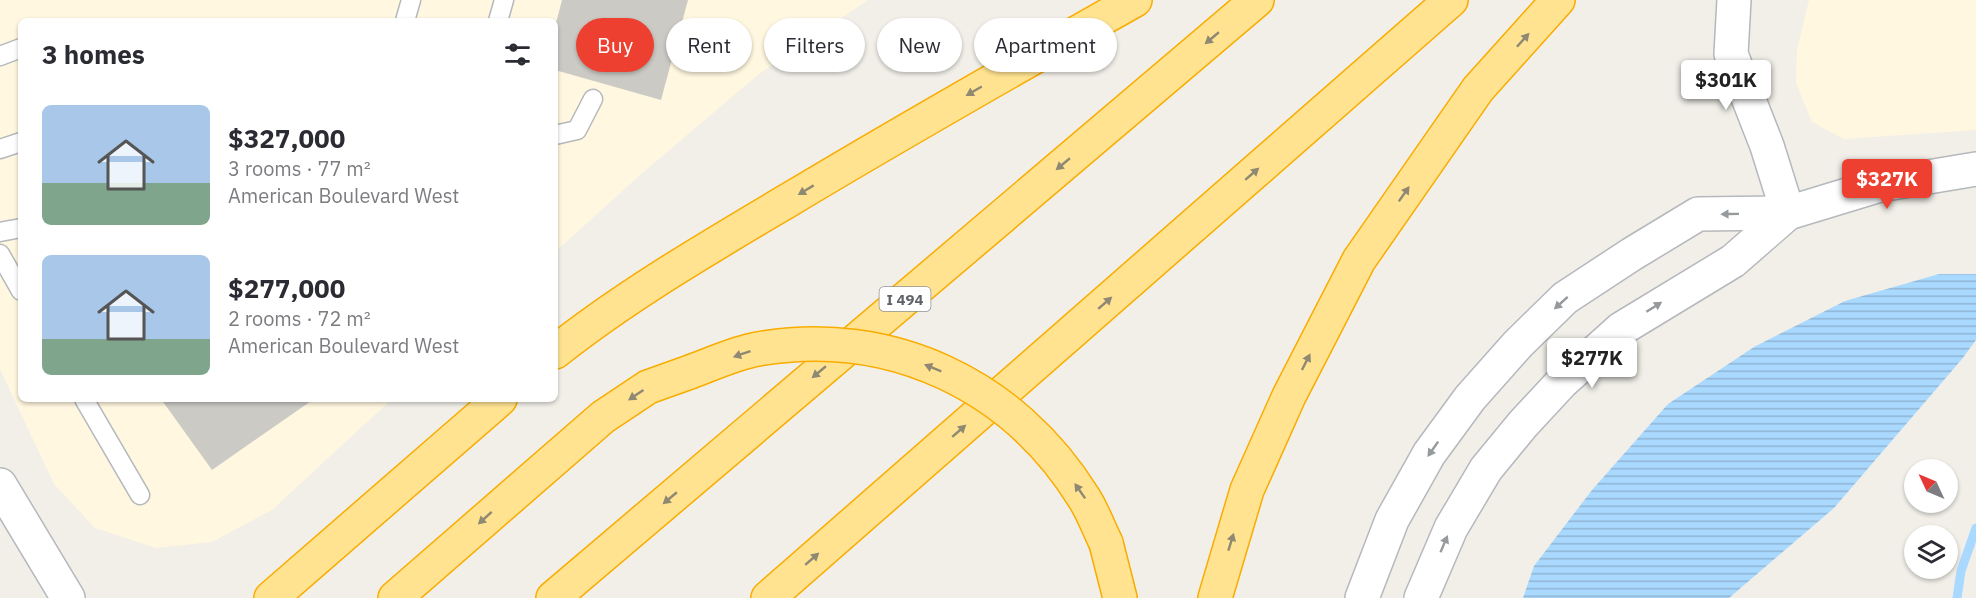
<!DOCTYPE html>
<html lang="en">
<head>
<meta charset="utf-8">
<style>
  body { margin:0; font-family:"IBM Plex Sans",sans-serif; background:#f2f2f3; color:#2b2b33; height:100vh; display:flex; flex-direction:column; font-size:22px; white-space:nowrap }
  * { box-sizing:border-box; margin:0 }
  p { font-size:20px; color:#7c7c81 }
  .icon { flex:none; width:33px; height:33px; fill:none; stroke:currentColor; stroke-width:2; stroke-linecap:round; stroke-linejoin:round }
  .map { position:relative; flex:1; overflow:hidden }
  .side { position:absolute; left:18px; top:18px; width:540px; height:384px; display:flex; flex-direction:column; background:#fff; border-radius:9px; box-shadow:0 2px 4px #0004 }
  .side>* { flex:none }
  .banner { position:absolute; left:576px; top:18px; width:570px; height:54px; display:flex; gap:12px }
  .needle { width:39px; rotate:314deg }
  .controls { position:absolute; left:1904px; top:459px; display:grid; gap:12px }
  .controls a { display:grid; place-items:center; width:54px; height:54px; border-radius:50%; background:#fff; box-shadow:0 2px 4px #0004; font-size:30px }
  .price { position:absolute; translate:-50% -51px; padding:0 14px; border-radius:6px; background:#fff; color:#222; font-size:20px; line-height:39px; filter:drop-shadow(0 2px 3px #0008) }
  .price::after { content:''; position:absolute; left:50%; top:36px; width:18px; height:14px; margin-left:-9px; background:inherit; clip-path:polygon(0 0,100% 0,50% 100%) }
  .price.selected { background:#ee4030; color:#fff }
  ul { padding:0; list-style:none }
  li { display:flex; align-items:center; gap:18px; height:150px; padding:0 24px }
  li span { display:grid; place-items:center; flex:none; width:168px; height:120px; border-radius:9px; color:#555 }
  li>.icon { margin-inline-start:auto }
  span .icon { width:72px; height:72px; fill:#fffc; stroke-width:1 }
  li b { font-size:26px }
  h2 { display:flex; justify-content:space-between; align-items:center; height:72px; padding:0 24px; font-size:26px }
  .tag { padding:0 21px; border-radius:27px; background:#fff; box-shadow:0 2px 4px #0004; font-size:21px; line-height:54px }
  .tag.selected { background:#ee4030; color:#fff }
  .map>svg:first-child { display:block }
  .commercial { fill:#fff7df }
  .water { fill:url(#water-rules) }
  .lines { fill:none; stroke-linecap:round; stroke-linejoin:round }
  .stream { stroke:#aad9ff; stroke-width:9 }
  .building { fill:#cccac5 }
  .service-casing { stroke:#b5b8bc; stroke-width:21 }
  .minor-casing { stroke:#b5b8bc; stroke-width:36 }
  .tertiary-casing { stroke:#b5b8bc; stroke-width:36 }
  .motorway-casing { stroke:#f9ac00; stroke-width:36 }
  .service { stroke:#fff; stroke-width:18 }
  .minor { stroke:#fff; stroke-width:33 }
  .tertiary { stroke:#fff; stroke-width:33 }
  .motorway { stroke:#ffe391; stroke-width:33 }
  .motorway-bridge-casing { stroke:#f9ac00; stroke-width:36; stroke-linecap:butt }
  .motorway-bridge { stroke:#ffe391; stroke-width:33 }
  .oneway { fill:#8f8974 }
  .oneway2 { fill:#979a9d }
  .labels { text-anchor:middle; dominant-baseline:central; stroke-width:4.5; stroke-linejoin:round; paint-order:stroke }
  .shield { fill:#fff; stroke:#8f9295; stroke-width:1.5 }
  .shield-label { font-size:15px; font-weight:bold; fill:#5f6368 }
</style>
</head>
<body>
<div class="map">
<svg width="1976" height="598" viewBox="0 0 1976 598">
  <defs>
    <pattern id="water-rules" width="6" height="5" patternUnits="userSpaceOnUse" patternTransform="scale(1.5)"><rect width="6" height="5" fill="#aad9ff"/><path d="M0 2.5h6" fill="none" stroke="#8eb4d2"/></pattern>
  </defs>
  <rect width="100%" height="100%" fill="#f1efe8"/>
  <g class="commercial">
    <polygon points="0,0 868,0 759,74 640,175 555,252 555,21 21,21 21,399 392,399 272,510 212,542 156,548 95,528 54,484 0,369"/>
    <polygon points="1809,0 1976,0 1976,130 1844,139 1812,122 1796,83 1797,50"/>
  </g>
  <polygon class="water" points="1939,274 1976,274 1976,340 1962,359 1834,508 1729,598 1523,598 1534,566 1592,490 1668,404 1754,347 1845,301"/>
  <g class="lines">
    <polyline class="stream" points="1957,598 1961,571 1976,528"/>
  </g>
  <g class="building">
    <polygon points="562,0 688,0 661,100 555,70 555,27"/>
    <polygon points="161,399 314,399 212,470"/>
  </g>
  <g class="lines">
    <defs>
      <g id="service">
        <polyline points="405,21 411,0"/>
        <polyline points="498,21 504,0"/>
        <polyline points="0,56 21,48"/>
        <polyline points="555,135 577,130 593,99"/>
        <polyline points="0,149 21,142"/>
        <polyline points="0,232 21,228"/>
        <polyline points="0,254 21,291"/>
        <polyline points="84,399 140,495"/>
      </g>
      <polyline id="minor" points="1734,0 1731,54 1767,146 1788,213"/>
      <g id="tertiary">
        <polyline points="0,485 68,598"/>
        <polyline points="1362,598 1392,520 1429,454 1470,398 1518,344 1565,298 1632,254 1698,214 1788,213 1880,185 1976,169"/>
        <polyline points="1421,598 1451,528 1486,469 1523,424 1562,382 1621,329 1733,261 1788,213"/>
      </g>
      <g id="motorway">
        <path d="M555,352c72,-57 153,-104 232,-151 115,-69 231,-135 348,-201"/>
        <polyline points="1106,543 1120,598"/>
        <polyline points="271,598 500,399"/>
        <polyline points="395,598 603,417 648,387 690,372"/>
        <polyline points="553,598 1257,0"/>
        <polyline points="768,598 1451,0"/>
        <polyline points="1215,598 1247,490 1289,396 1359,260 1478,89 1558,0"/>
      </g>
    </defs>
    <use href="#service" class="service-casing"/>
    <use href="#minor" class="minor-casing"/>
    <use href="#tertiary" class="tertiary-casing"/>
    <use href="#motorway" class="motorway-casing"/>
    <use href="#service" class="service"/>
    <use href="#minor" class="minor"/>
    <use href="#tertiary" class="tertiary"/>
    <use href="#motorway" class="motorway"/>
    <defs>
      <path id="motorway-bridge" d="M690,372c22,-8 45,-19 68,-23 133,-23 256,36 326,149 9,14 15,31 22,45"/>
    </defs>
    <use href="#motorway-bridge" class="motorway-bridge-casing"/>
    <use href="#motorway-bridge" class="motorway-bridge"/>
  </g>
  <defs><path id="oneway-solid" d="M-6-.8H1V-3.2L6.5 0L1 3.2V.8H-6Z" transform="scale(1.5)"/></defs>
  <g class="oneway">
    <use href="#oneway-solid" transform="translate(1212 38) rotate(140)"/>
    <use href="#oneway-solid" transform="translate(1523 40) rotate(-48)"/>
    <use href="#oneway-solid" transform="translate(974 91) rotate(150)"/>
    <use href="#oneway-solid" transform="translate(1063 164) rotate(140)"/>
    <use href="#oneway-solid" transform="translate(1252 174) rotate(-41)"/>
    <use href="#oneway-solid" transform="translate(806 190) rotate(149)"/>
    <use href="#oneway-solid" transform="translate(1404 194) rotate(-55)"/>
    <use href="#oneway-solid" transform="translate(1105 303) rotate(-41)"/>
    <use href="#oneway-solid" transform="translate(742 354) rotate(161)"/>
    <use href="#oneway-solid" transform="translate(1306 362) rotate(-63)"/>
    <use href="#oneway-solid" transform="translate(933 368) rotate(-158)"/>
    <use href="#oneway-solid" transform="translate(819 372) rotate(140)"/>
    <use href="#oneway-solid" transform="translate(636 395) rotate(146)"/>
    <use href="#oneway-solid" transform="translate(959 431) rotate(-41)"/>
    <use href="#oneway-solid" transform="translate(1080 491) rotate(-125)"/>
    <use href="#oneway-solid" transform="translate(670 498) rotate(140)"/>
    <use href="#oneway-solid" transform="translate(485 518) rotate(138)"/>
    <use href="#oneway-solid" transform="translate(1231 542) rotate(-73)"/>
    <use href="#oneway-solid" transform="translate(812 559) rotate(-41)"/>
  </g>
  <g class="oneway2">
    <use href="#oneway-solid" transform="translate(1730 214) rotate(179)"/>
    <use href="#oneway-solid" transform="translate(1561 303) rotate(138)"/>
    <use href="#oneway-solid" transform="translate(1654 307) rotate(-32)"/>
    <use href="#oneway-solid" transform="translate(1433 449) rotate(125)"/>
    <use href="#oneway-solid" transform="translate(1444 544) rotate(-67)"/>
  </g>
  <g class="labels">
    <rect class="shield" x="879.5" y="287" width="51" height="24" rx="4.5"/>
    <g class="shield-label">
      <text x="905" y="299">I 494</text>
    </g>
  </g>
</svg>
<div class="controls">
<a><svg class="needle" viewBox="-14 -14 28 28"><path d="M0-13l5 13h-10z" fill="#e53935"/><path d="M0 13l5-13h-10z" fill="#7c7c81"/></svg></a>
<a><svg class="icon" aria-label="layers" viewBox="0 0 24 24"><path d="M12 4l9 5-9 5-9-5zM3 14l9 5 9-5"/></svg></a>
</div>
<b class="price" style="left:1726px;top:111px">$301K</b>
<b class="price selected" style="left:1887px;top:210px">$327K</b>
<b class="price" style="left:1592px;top:389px">$277K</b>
<div class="banner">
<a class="tag selected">Buy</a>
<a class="tag">Rent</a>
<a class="tag">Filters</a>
<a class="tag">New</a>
<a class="tag">Apartment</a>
</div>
<section class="side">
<h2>3 homes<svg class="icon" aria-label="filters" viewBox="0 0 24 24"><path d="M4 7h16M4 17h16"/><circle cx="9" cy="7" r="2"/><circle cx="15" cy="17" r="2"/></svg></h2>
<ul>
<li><span style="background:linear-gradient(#a9c7e8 65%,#7fa58c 0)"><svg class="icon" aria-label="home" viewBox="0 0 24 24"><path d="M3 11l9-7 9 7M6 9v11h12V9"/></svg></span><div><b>$327,000</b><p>3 rooms · 77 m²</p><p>American Boulevard West</p></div></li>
<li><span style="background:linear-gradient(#a9c7e8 70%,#7fa58c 0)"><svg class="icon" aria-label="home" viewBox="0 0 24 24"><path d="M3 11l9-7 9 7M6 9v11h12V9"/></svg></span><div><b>$277,000</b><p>2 rooms · 72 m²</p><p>American Boulevard West</p></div></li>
</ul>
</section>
</div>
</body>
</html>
